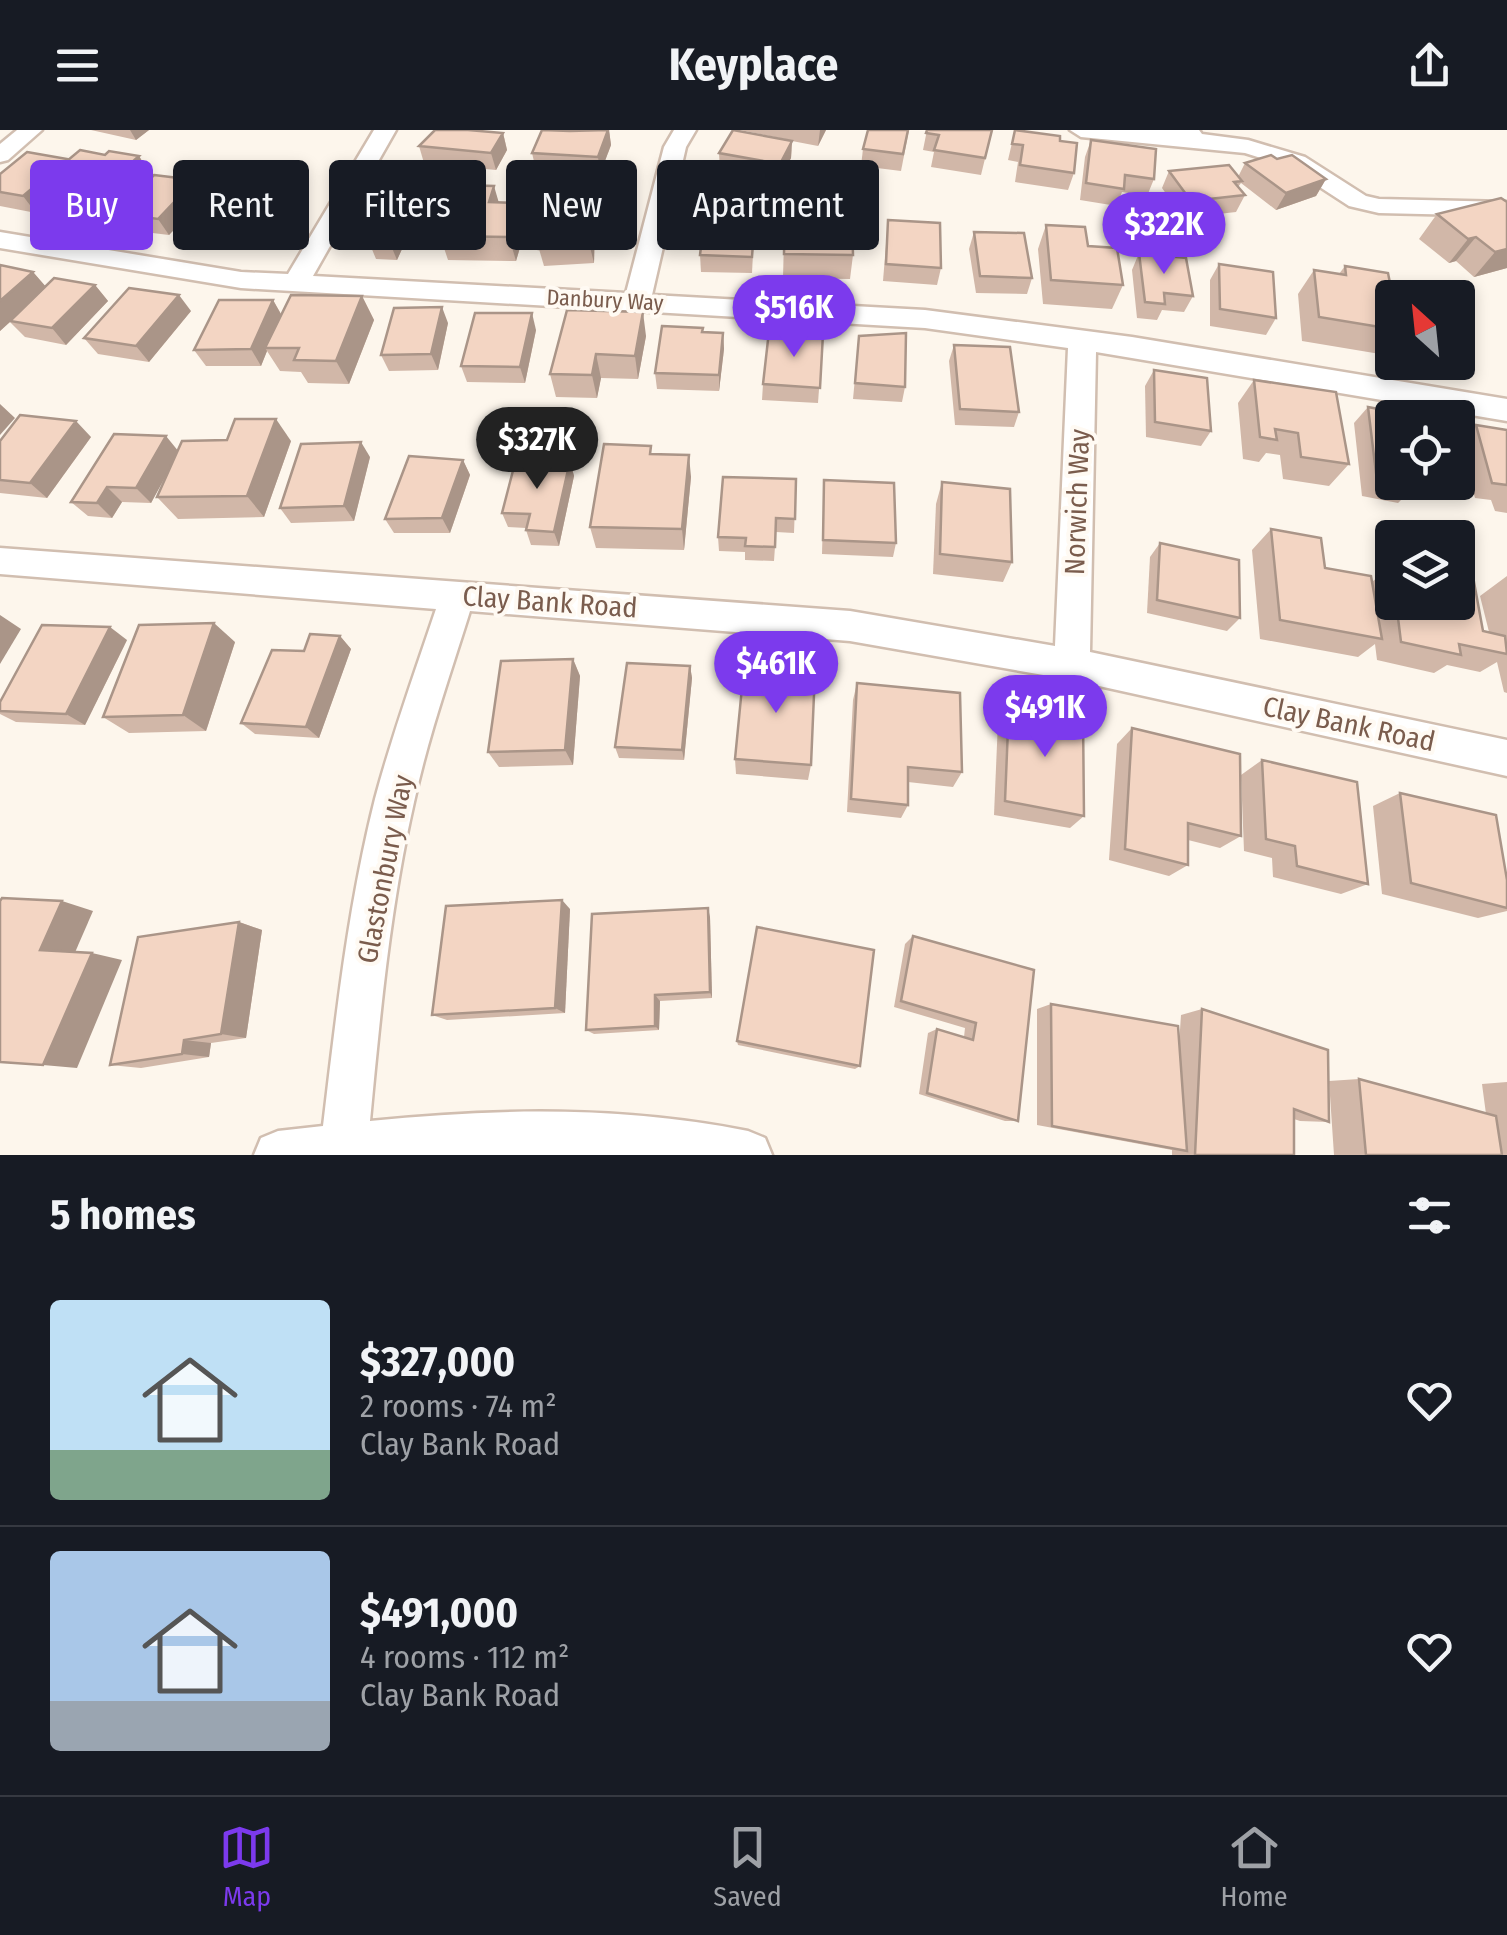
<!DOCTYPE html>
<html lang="en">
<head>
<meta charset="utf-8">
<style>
  body { margin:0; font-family:"Fira Sans Condensed",sans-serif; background:#20242c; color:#f1f3f6; height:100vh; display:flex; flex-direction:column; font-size:38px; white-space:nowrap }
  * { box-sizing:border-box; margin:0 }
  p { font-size:32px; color:#9ea1a6 }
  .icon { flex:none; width:55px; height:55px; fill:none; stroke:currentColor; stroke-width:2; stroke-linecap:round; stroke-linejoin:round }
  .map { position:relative; height:1025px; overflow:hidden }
  .side { display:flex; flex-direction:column; background:#171b24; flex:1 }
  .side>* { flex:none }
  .guide { position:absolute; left:30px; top:30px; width:1000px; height:90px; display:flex; gap:20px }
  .needle { width:65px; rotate:333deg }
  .fabs { position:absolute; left:1375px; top:150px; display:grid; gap:20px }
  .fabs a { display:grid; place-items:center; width:100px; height:100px; border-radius:10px; background:#171b24; box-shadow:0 5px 15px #0003; font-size:50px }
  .price { position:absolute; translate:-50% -85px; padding:0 22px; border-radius:35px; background:#7c3aed; color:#fff; font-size:32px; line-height:65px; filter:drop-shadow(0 2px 5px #0008) }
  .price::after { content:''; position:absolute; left:50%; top:60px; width:30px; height:22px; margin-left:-15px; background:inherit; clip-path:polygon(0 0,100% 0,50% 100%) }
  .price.selected { background:#222; color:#fff }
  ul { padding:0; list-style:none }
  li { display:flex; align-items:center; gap:30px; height:250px; padding:0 50px }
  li+li { border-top:2px solid #363941 }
  li span { display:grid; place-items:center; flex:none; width:280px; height:200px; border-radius:10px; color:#555 }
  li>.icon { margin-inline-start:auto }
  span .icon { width:120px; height:120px; fill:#fffc; stroke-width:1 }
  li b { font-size:42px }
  h2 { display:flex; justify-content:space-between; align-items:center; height:120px; padding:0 50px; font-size:42px }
  .pill { padding:0 35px; border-radius:10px; background:#171b24; box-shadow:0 5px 15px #0003; font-size:35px; line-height:90px }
  .pill.selected { background:#7c3aed; color:#fff }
  header { display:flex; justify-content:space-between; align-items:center; height:130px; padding:0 50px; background:#171b24; font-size:45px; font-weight:700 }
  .tabs { display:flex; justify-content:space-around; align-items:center; height:140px; border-top:2px solid #363941; background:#171b24; font-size:28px; color:#9ea1a6 }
  .tabs a { display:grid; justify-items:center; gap:5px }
  .tabs .selected { color:#7c3aed }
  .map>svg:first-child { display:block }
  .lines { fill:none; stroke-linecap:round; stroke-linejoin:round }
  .minor-casing { stroke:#d1beb0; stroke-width:5 }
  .minor { fill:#fff; fill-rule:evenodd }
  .wall { fill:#d1b7a8 }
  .shaded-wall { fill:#aa9588 }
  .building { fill:#f3d5c3; stroke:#aa9588; stroke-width:2.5 }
  .labels { text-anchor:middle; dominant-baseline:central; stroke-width:8; stroke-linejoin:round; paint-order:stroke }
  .far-street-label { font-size:22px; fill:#7a5c4d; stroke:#fffaf3 }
  .street-label { font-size:28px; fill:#7a5c4d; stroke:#fffaf3 }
</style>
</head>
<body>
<header><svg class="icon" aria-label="menu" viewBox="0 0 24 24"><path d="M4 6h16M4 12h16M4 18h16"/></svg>Keyplace<svg class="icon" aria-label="share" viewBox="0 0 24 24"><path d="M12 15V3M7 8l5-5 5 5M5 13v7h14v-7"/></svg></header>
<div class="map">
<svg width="1507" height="1025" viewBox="0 0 1507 1025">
  <rect width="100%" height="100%" fill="#fdf6ec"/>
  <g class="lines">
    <defs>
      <g id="minor">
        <polygon points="17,0 42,0 8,30 0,32 0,14"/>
        <path d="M374,0h22l-83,146 313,17 38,-146 10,-17h22l-10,17 -34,148 273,15 207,27 375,62v22l-411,-69 -6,300 417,88v36l-435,-96 -222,-39 -380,-30c-20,64 -42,126 -56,191 -24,105 -34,213 -44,319 128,-13 252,-15 378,10l17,7 7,17h-518l7,-17 17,-7 45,-5c13,-109 25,-220 52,-327 17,-64 40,-127 61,-190l-436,-35v-26l850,63 205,35 13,-298 -143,-20 -684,-40 -241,-40v-16l241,40 47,2z"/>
        <polygon points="1070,0 1199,0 1202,4 1248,10 1305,27 1366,66 1379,69 1507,72 1507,86 1379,83 1349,76 1289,37 1245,23 1081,7"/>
      </g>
    </defs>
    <use href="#minor" class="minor-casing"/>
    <use href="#minor" class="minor"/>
  </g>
  <g class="wall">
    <polygon points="91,0 149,0 136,10"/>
    <polygon points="609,0 611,15 600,44 536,40 532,23"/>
    <polygon points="740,0 826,0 818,16 792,11 791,28 779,51 720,40 719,23 790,10"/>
    <polygon points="868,0 909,0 901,41 861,36 863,19"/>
    <polygon points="927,0 992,0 981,45 931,37 934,22 923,20"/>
    <polygon points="1015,0 1060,11 1074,43 1068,60 1015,52 1018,32 1008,30"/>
    <polygon points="503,3 507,20 496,40 424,33 419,16"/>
    <polygon points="1091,10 1154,49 1147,66 1122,62 1117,76 1080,70 1085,27"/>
    <polygon points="105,25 139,26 152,47 205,67 169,105 128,100 117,85 105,96 50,85 43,77 36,83 0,76 0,44"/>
    <polygon points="1277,29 1326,49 1316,66 1276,80 1241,53 1238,57 1245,65 1236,82 1183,88 1162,58 1169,41 1238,47 1245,33"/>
    <polygon points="271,65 280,82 247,119 209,113 198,96"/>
    <polygon points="785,71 822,89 853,125 850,149 783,148"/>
    <polygon points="499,72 526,97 516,131 448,130 440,106"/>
    <polygon points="1507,72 1507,138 1474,147 1456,131 1449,133 1419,109 1437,84"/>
    <polygon points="592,75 595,92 594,133 544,136 539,119"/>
    <polygon points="755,84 752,143 701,142 700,125"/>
    <polygon points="439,87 424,120 402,119 397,130 376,129 369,112"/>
    <polygon points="888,90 941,138 937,155 883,151"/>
    <polygon points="1046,95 1088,116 1123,155 1112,179 1043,174 1038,119"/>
    <polygon points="974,102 1032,148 1027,164 976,163 969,119"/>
    <polygon points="1139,123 1193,166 1184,182 1162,180 1157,190 1137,188 1132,140"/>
    <polygon points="1219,134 1276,188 1266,205 1210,196 1210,150"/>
    <polygon points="0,135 33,142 45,156 95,155 108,171 66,215 25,207 10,192 0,201"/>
    <polygon points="1345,136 1392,168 1392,208 1380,224 1302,211 1298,164 1314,140 1339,144"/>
    <polygon points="362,166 374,190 349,254 308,253 301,242 280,241 267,221 261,236 206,236 194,220 273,170 281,184"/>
    <polygon points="1458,168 1469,217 1458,230"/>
    <polygon points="567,180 646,206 638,249 601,248 597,268 556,267 550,244"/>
    <polygon points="191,181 149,232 98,224 84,208"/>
    <polygon points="448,193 438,240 389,241 381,225"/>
    <polygon points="536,200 525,253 467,252 461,236"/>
    <polygon points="703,202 723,203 724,219 719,261 657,259 655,243"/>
    <polygon points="823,204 818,273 762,270 763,254"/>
    <polygon points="859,206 905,257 902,272 853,269"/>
    <polygon points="954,215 1019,282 1014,297 955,295 949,231"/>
    <polygon points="1154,240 1211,301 1201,316 1146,307 1145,256"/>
    <polygon points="1254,250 1349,334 1329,356 1283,349 1280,325 1266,323 1259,332 1243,329 1238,273"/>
    <polygon points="1368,277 1392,352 1436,352 1425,363 1411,360 1398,373 1362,366 1354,293"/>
    <polygon points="1476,295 1507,300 1507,383 1495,381 1491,370 1475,368 1459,311"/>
    <polygon points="91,307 47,368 0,363 0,311"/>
    <polygon points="291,311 264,387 178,389 157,367 170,337 151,373 122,372 112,388 88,386 71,372 178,320"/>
    <polygon points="370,327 354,391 291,393 280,378"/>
    <polygon points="463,330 470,345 450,403 394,403 385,389"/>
    <polygon points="570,331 574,346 559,416 531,415 526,400 526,398 508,397 502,383"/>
    <polygon points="691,347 684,420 596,418 590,397"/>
    <polygon points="796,349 794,403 776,402 774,431 745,430 745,422 719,421 718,407"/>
    <polygon points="824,350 896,413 893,427 822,424"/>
    <polygon points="942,352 1012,432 1003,452 933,444 936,374"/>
    <polygon points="1271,399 1325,438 1372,452 1392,435 1392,472 1458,472 1483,501 1489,502 1480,466 1507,446 1507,563 1504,562 1497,532 1480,542 1447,535 1434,543 1377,530 1375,514 1358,527 1260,509 1252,420"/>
    <polygon points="1160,413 1240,488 1227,501 1147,483 1150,427"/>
    <polygon points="340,506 351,519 319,608 255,604 241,593 304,521"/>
    <polygon points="127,510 85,595 16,592 0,584 0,572"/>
    <polygon points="235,512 206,601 129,603 103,587"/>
    <polygon points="573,529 580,546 573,635 499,637 488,622"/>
    <polygon points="690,536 692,548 684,630 619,628 615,617"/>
    <polygon points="857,553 962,642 953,657 908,652 908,675 901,688 847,682 853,570"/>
    <polygon points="1009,574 1084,686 1070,698 994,685 998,591"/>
    <polygon points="1132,598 1241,706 1220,718 1188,710 1188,735 1169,746 1109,730 1117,614"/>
    <polygon points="735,629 811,635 808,650 736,644"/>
    <polygon points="1262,630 1368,754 1341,764 1273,747 1272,728 1244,721 1241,645"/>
    <polygon points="1400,663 1507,750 1507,781 1478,788 1382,764 1373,676"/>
    <polygon points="570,779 565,883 447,890 432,885"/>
    <polygon points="710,787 712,868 660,871 659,900 594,904 586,900"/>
    <polygon points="239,792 262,800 246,908 211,913 209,927 141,938 110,935"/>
    <polygon points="913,806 1034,840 1018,991 1005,991 919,964 928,903 937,899 964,907 965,898 894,877 905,814"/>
    <polygon points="1051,874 1179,915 1181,885 1202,879 1329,992 1300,991 1294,989 1294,1025 1172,1025 1172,1020 1037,995 1037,879"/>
    <polygon points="737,911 860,936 855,939 738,915"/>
    <polygon points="1359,949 1486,984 1482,954 1507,952 1507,1025 1334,1025 1329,951"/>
  </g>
  <g class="shaded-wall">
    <polygon points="130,0 149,0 136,10"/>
    <polygon points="609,0 611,15 600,44 598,27"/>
    <polygon points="820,0 826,0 818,16"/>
    <polygon points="503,3 507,20 496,40 491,23"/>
    <polygon points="792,11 791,28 779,51 780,34"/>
    <polygon points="139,26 154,51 116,83 117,85 105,96 88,71"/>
    <polygon points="67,29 79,46 31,61 43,77 36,83 23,66"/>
    <polygon points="1326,49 1316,66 1276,80 1286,63"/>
    <polygon points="195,50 205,67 169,105 158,89"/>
    <polygon points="494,56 501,80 489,72"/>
    <polygon points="271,65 280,82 247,119 238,102"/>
    <polygon points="433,70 439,87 424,120 418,104"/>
    <polygon points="520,73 526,97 516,131 509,107"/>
    <polygon points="592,75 595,92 594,133 590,117"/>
    <polygon points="395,102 402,119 397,130 390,113"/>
    <polygon points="1476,107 1456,131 1449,133 1468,109"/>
    <polygon points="1507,119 1507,138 1474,147 1495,122"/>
    <polygon points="33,142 47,158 0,201 0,171"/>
    <polygon points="95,155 108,171 66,215 52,198"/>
    <polygon points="179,165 191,181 149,232 136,216"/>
    <polygon points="362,166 374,190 349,254 336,231"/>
    <polygon points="273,170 282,186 265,218 267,221 261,236 251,219"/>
    <polygon points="442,177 448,193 438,240 431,224"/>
    <polygon points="643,182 646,206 638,249 635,226"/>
    <polygon points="532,183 536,200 525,253 520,237"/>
    <polygon points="723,203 724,219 719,261 719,245"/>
    <polygon points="596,224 601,248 597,268 592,245"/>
    <polygon points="0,274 15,288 0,305"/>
    <polygon points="276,289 291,311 264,387 247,366"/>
    <polygon points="76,291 91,307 47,368 30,353"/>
    <polygon points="166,306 179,322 151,373 136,358"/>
    <polygon points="361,312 370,327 354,391 344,376"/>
    <polygon points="689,325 691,347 684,420 682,399"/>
    <polygon points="463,330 470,345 450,403 442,388"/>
    <polygon points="570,331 574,346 559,416 554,402"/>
    <polygon points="107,357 122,372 112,388 97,373"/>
    <polygon points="0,485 21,499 0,534"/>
    <polygon points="214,493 235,512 206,601 183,585"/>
    <polygon points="110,497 127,510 85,595 66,584"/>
    <polygon points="340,506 351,519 319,608 306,597"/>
    <polygon points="573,529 580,546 573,635 565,620"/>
    <polygon points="690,536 692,548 684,630 682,620"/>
    <polygon points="562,770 570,779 565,883 555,878"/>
    <polygon points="62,771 93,781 73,827 40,820"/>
    <polygon points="708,778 710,787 712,868 710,862"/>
    <polygon points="239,792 262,800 246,908 221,904"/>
    <polygon points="92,823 122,830 77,938 43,935"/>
    <polygon points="655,865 660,871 659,900 655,896"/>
    <polygon points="184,910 211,913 209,927 182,924"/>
  </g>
  <g class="building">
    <polygon points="435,0 468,0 503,3 491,23 419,16"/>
    <polygon points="542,0 570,1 608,0 598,27 532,23"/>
    <polygon points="733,0 792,11 780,34 719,23"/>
    <polygon points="868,0 908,0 903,24 863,19"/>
    <polygon points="927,0 992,0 985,28 934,20 939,5 926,3"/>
    <polygon points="1015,0 1060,6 1060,11 1077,13 1074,43 1020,35 1023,15 1012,14"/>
    <polygon points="1091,10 1156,19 1154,49 1125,45 1124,59 1086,53"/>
    <polygon points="80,20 105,25 109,21 139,26 88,71 31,61"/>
    <polygon points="27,22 67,29 23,66 0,62 0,44"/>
    <polygon points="1271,25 1277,29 1292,25 1326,49 1286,63 1245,33"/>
    <polygon points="1229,35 1242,51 1234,52 1245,65 1191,71 1169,41"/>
    <polygon points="154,45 195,50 158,89 116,83"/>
    <polygon points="458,55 494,56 489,72 520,73 509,107 440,106"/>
    <polygon points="233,59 271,65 238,102 198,96"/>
    <polygon points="391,68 433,70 418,104 395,102 390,113 369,112"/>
    <polygon points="1501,68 1507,72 1507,119 1495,122 1476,107 1468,109 1437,84"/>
    <polygon points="785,71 822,72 822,89 852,89 853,125 784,124"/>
    <polygon points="592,75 590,117 539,119 543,77"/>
    <polygon points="705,83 755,84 752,127 700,125"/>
    <polygon points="888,90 940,93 941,138 886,134"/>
    <polygon points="1046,95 1085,97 1088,116 1117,118 1123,155 1051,150"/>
    <polygon points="974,102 1024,103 1032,148 980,146"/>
    <polygon points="1139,123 1186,128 1193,166 1164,163 1165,174 1145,172"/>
    <polygon points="1219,134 1273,142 1276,188 1220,179"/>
    <polygon points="0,135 33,142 0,171"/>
    <polygon points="1345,136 1388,143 1393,168 1392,199 1319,187 1314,140 1346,145"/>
    <polygon points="54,148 95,155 52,198 10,191"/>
    <polygon points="129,158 179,165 136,216 84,208"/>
    <polygon points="1401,159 1452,168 1402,168"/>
    <polygon points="291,165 362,166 336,231 294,230 299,218 265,218"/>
    <polygon points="1458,168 1459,169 1469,217 1458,215"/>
    <polygon points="219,170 273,170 251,219 194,220"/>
    <polygon points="442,177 431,224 381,225 394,178"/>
    <polygon points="567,180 643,182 635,226 596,224 592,245 550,244"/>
    <polygon points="475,183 532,183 520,237 461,236"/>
    <polygon points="662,196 703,198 702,202 723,203 719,245 655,243"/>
    <polygon points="769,201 823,204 820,258 763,254"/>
    <polygon points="906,203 905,257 855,253 859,206"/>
    <polygon points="954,215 1010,217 1019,282 960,279"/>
    <polygon points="1154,240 1207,248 1211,301 1155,292"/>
    <polygon points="1254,250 1336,262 1349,334 1301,327 1298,303 1275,299 1277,310 1260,307"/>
    <polygon points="1368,277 1426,288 1392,288 1392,352 1413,352 1414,358 1377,351"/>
    <polygon points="20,285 76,291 30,353 0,350 0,311"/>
    <polygon points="235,289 276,289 247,366 157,367 182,311 227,310"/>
    <polygon points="1476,295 1507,300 1507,355 1492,353"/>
    <polygon points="114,304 166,306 136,358 107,357 97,373 71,372"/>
    <polygon points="361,312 344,376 280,378 301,314"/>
    <polygon points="604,314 651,316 650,324 689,325 682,399 590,397"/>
    <polygon points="409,326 463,330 442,388 385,389"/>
    <polygon points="516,329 570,331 554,402 526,400 530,384 502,383"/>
    <polygon points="723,347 796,349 795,389 776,388 775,417 745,416 746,408 718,407"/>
    <polygon points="824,350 894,353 896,413 823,410"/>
    <polygon points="942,352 1010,359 1012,432 940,424"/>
    <polygon points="1271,399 1321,408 1325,438 1371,446 1382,509 1280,490"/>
    <polygon points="1160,413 1239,430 1240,488 1157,470"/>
    <polygon points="1458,449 1474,452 1483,501 1505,506 1507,524 1459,514 1461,525 1401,512 1396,472 1458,472"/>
    <polygon points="214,493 183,585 103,587 139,495"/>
    <polygon points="42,495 110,497 66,584 0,581 0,572"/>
    <polygon points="310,504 340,506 306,597 241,593 272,520 304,521"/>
    <polygon points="573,529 565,620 488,622 501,531"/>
    <polygon points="627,533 690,536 682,620 615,617"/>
    <polygon points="744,537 815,541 811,635 735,629"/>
    <polygon points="857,553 960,563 962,642 908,637 908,675 851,669"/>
    <polygon points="1009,574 1083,587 1084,686 1005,671"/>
    <polygon points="1132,598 1240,624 1241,706 1188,693 1188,735 1125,719"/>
    <polygon points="1262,630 1357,652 1368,754 1297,736 1295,716 1266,709"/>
    <polygon points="1400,663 1496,685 1507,750 1507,778 1411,753"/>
    <polygon points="2,768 62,771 40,820 92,823 43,935 0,932 0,771"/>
    <polygon points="562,770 555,878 432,885 446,776"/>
    <polygon points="708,778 710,862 655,865 655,896 586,900 592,784"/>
    <polygon points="239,792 221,904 184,910 182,924 110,935 138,807"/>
    <polygon points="757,797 874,820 860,936 737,911"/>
    <polygon points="913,806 1034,840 1018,991 927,963 937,899 973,910 976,893 901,871"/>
    <polygon points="1051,874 1178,896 1187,1021 1052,996"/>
    <polygon points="1202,879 1328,920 1329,992 1294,979 1294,1025 1195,1025"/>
    <polygon points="1359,949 1496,986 1502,1025 1366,1025"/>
  </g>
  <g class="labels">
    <g class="far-street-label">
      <text transform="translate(605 170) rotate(3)">Danbury Way</text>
    </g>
    <g class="street-label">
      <text transform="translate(1077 372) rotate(-88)">Norwich Way</text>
      <text transform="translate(550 472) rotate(4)">Clay Bank Road</text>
      <text transform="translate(1349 594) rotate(12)">Clay Bank Road</text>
      <text transform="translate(385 739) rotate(-79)">Glastonbury Way</text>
    </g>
  </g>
</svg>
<div class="fabs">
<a><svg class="needle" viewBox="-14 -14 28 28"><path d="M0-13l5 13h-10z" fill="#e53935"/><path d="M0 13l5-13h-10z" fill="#9ea1a6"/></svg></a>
<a><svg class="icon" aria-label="locate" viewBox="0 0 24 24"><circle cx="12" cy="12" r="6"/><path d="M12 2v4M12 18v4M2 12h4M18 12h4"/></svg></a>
<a><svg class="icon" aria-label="layers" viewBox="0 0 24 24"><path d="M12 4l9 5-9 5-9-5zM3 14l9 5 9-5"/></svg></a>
</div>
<b class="price" style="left:1164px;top:147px">$322K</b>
<b class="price" style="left:794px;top:230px">$516K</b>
<b class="price selected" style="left:537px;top:362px">$327K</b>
<b class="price" style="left:776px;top:586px">$461K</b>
<b class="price" style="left:1045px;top:630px">$491K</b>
<div class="guide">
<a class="pill selected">Buy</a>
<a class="pill">Rent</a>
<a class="pill">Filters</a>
<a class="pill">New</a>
<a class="pill">Apartment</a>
</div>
</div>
<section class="side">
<h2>5 homes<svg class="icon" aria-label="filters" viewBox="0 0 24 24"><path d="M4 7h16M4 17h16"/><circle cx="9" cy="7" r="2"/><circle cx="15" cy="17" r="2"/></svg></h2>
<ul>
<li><span style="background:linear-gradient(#bfe0f5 75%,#7fa58c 0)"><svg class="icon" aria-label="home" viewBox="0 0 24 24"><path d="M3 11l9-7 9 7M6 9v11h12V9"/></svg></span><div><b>$327,000</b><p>2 rooms · 74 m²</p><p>Clay Bank Road</p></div><svg class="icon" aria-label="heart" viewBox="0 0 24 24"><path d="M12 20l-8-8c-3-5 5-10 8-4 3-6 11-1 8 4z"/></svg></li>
<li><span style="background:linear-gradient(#a9c7e8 75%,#9aa5b1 0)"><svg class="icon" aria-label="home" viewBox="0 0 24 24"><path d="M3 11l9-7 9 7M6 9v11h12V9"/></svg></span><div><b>$491,000</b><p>4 rooms · 112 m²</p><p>Clay Bank Road</p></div><svg class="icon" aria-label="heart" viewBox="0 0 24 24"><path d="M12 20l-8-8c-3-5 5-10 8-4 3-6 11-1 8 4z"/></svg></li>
</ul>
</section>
<nav class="tabs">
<a class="selected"><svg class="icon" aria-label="map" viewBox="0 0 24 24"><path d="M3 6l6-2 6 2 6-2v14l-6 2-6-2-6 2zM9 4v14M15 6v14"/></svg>Map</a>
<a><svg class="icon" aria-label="saved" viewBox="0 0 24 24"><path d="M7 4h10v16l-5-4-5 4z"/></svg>Saved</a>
<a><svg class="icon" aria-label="home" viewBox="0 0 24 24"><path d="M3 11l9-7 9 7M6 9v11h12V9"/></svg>Home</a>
</nav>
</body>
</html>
